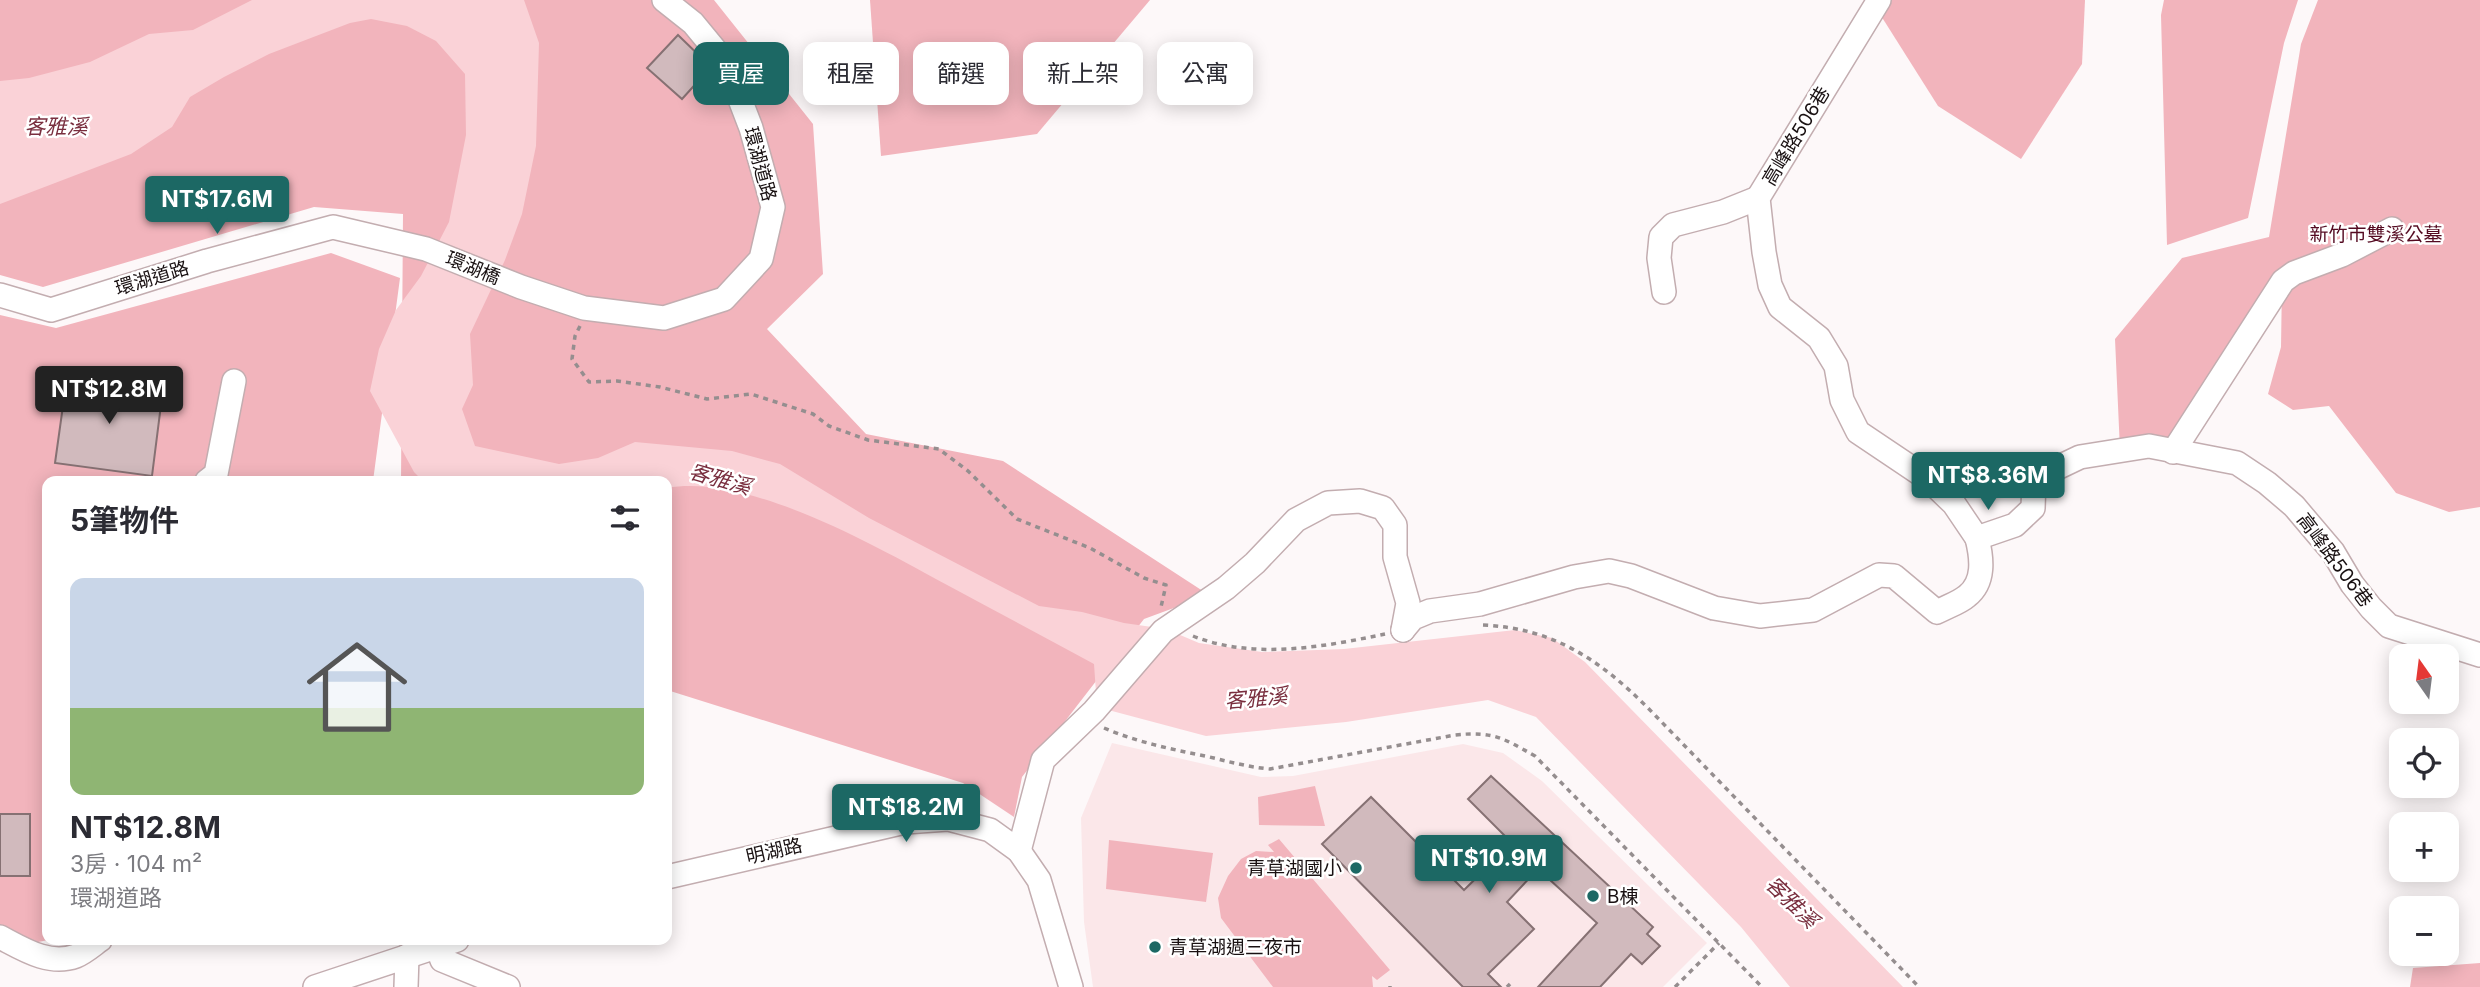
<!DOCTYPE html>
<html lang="zh-TW">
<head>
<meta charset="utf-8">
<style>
  body { margin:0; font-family:Inter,"Noto Sans TC",sans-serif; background:#f7f7f7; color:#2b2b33; height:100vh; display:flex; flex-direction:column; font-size:26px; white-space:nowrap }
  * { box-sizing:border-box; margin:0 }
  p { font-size:23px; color:#7c7c81 }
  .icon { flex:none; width:38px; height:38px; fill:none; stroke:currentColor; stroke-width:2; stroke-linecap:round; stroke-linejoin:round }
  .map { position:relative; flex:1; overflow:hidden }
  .sheet { position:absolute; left:42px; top:476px; width:630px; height:469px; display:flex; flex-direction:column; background:#fff; border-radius:14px; box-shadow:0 4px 18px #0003 }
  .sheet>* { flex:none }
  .guide { position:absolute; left:693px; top:42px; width:665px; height:63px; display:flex; gap:14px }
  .needle { width:46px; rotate:346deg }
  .fabs { position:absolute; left:2389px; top:644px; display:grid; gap:14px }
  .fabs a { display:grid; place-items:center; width:70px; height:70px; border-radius:14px; background:#fff; box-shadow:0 4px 18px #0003; font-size:35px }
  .price { position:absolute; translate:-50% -60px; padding:0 16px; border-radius:7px; background:#1c6864; color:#fff; font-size:23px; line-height:46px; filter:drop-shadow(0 2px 4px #0008) }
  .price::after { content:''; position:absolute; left:50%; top:42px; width:21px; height:16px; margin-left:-10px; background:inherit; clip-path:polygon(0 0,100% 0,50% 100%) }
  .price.current { background:#222; color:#fff }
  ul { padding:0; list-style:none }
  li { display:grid; align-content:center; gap:14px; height:371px; padding:0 28px }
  li span { display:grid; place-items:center; height:217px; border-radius:14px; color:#555 }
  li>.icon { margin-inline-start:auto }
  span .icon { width:126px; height:126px; fill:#fffc; stroke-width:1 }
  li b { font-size:30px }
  h2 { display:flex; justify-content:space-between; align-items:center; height:84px; padding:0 28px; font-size:30px }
  .pill { padding:0 24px; border-radius:14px; background:#fff; box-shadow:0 4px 18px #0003; font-size:24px; line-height:63px }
  .pill.current { background:#1c6864; color:#fff }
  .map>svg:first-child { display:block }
  .built { fill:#fbe7e9 }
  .green { fill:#f2b4bc }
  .water { fill:#fad2d7 }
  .building { fill:#d1babd; stroke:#867173; stroke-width:2 }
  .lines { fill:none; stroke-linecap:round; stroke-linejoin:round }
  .minor-casing { stroke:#c3adb0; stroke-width:26 }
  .path { stroke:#958e8f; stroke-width:3.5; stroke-dasharray:5 5; stroke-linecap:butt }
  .minor { stroke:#fff; stroke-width:23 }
  .poi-dot { fill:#1c6864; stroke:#fff; stroke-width:2.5 }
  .labels { text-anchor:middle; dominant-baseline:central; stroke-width:5; stroke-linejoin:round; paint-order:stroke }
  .street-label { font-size:19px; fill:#191112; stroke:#fff }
  .park-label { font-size:19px; fill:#540a21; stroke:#fff }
  .poi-label { font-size:19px; fill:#191112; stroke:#fff; text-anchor:start }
  .water-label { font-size:21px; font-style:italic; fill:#792e3e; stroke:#fff }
</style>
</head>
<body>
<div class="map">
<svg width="2480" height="987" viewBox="0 0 2480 987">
  <rect width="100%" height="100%" fill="#fdf8f9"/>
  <polygon class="built" points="1112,743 1261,777 1293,776 1463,744 1503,753 1542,781 1707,943 1663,987 1093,987 1084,922 1081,818"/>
  <g class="green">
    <polygon points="0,0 714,0 813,124 823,274 767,329 866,434 1003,461 1209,595 1144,619 1022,777 1014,817 963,783 667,690 667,481 401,481 403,214 314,207 43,287 0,275"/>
    <polygon points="870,0 1150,0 1037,134 881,156"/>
    <polygon points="1871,0 2085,0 2082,64 2021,159 1938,106"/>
    <polygon points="2164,0 2298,0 2284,43 2248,218 2167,245 2161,15"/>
    <polygon points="2318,0 2480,0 2480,507 2449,512 2396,493 2329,406 2293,410 2268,394 2281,347 2282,282 2173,452 2120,450 2115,339 2182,258 2269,237 2301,44"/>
    <polygon points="331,253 400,278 373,481 47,481 48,940 0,950 0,315 56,328"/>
    <polygon points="1315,786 1325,826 1259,825 1258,797"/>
    <polygon points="1279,839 1390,970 1377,980 1372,976 1373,987 1273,987 1221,918 1218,898 1228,876 1241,859 1256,851 1274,852 1268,845"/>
    <polygon points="1109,840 1213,853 1206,902 1106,889"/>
    <polygon points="2480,963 2480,987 2410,987 2413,968"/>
  </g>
  <path class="water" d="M252,0h272l15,43 -3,103 -14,68 -17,46 -35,74 3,51 -11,24 13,37 84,18 39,-6 37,-16 97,9 48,13 89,54 170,88 43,6 42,11 42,6 33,14 63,9 82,-3 171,-19 37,8 33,24 318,325h-113l-49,-60 -205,-210 -48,-17 -142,22 -140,14 -109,-29 -3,-43c-48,-26 -97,-52 -145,-78 -72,-39 -200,-113 -282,-98v-7h-244l-9,-9 -44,-81 9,-42 17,-39 25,-34 28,-54 17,-87 -1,-61 -29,-33 -29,-15 -36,-7 -21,4 -81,31 -45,23 -34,20 -18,30 -41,27 -131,50v-123l29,-3 61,-16 59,-28 44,-4z"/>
  <g class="building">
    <polygon points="678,35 711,67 682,99 647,68"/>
    <polygon points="67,377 163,389 152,476 55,463"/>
    <polygon points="1491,776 1653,927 1647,934 1660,946 1642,964 1631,954 1600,987 1538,987 1597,923 1538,869 1507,902 1534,929 1488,974 1501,987 1463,987 1322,844 1371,797 1464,890 1512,843 1468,799"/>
    <rect x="0" y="814" width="30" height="62"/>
  </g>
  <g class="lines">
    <defs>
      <g id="minor">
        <polyline points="1879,0 1758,198 1764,252 1770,285 1780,307 1819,338 1836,366 1842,400 1858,432 1928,479 1954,504 1977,538 2015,525 2033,508 2034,479 2080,457 2149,446 2237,463 2267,483 2294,506 2333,552 2352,584 2371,608 2389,626 2480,655"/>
        <polyline points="1664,292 1659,258 1661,237 1673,225 1723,212 1758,198"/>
        <polyline points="0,295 51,310 207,261 333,227 426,249 521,287 584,308 664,318 724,299 761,259 773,207 751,128 726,63 693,23 664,0"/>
        <polyline points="2173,452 2283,281 2294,273 2342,255 2392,229"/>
        <polyline points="207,481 216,474 234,381"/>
        <path d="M1403,630l10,-12 17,-7 50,-7 94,-27 35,-6 22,5 83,32 46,8 53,-6 66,-35 15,1 43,36c9,-5 22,-9 30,-16 18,-14 15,-38 10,-58"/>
        <polyline points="1019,851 1043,760 1094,711 1163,631 1226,588 1255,563 1296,520 1328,503 1360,501 1383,508 1395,525 1395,557 1408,603 1403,630"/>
        <polyline points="667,877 905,822 948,819 990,830 1019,851 1039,880 1071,987"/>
        <path d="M0,937c23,12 49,29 76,19 8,-3 17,-11 24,-16"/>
        <polyline points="437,947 442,960 508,987"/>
        <polyline points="315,987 457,940"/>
        <polyline points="406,987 407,956"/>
      </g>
    </defs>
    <use href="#minor" class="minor-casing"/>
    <g class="path">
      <polyline points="580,326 575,336 572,359 589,382 617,381 660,387 707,399 751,394 813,414 829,426 868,440 939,449 968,471 1017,519 1090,548 1144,578 1166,585 1161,607"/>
      <path d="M1483,625c70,3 117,35 165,83l271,279"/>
      <path d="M1193,636c60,24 130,11 192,-2"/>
      <path d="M1104,728c33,14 66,21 101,28 22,5 42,11 65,13l185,-34c38,-4 48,3 80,21l227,231"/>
      <polyline points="1390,986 1390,987"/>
      <polyline points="1507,987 1510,984"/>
      <polyline points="1675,987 1719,943"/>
    </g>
    <use href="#minor" class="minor"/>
  </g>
  <g class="poi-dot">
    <circle cx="1356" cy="868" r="7"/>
    <circle cx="1593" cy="896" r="7"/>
    <circle cx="1155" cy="947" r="7"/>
  </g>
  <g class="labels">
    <g class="street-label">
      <text transform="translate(1796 136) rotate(-59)">高峰路506巷</text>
      <text transform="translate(760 164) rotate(75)">環湖道路</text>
      <text transform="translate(473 268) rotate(22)">環湖橋</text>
      <text transform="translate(152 278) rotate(-17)">環湖道路</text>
      <text transform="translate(2335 560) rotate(53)">高峰路506巷</text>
      <text transform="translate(774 851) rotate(-13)">明湖路</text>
    </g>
    <g class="park-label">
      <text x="2376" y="234">新竹市雙溪公墓</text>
    </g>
    <g class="poi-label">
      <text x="1342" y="868" text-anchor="end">青草湖國小</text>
      <text x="1607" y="896">B棟</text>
      <text x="1169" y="947">青草湖週三夜市</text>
    </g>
    <g class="water-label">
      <text x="56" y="126">客雅溪</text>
      <text transform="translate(720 479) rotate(16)">客雅溪</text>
      <text transform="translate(1256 698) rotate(-5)">客雅溪</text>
      <text transform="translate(1792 902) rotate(44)">客雅溪</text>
    </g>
  </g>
</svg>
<div class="fabs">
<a><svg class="needle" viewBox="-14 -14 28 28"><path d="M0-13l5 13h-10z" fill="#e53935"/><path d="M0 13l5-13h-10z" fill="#7c7c81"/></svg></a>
<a><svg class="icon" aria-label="locate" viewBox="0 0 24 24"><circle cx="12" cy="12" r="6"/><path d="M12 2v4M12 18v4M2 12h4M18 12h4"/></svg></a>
<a>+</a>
<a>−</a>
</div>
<b class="price" style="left:217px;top:236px">NT$17.6M</b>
<b class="price current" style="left:109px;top:426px">NT$12.8M</b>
<b class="price" style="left:1988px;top:512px">NT$8.36M</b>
<b class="price" style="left:906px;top:844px">NT$18.2M</b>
<b class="price" style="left:1489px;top:895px">NT$10.9M</b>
<div class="guide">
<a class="pill current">買屋</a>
<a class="pill">租屋</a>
<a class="pill">篩選</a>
<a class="pill">新上架</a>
<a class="pill">公寓</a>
</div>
<section class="sheet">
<h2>5筆物件<svg class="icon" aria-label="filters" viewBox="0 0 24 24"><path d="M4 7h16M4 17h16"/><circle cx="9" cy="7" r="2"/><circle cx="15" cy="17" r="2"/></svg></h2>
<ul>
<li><span style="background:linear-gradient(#c9d6e8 60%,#8fb573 0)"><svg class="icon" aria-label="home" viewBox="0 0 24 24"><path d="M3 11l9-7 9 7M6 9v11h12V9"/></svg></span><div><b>NT$12.8M</b><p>3房 · 104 m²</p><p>環湖道路</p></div></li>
</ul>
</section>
</div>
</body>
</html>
